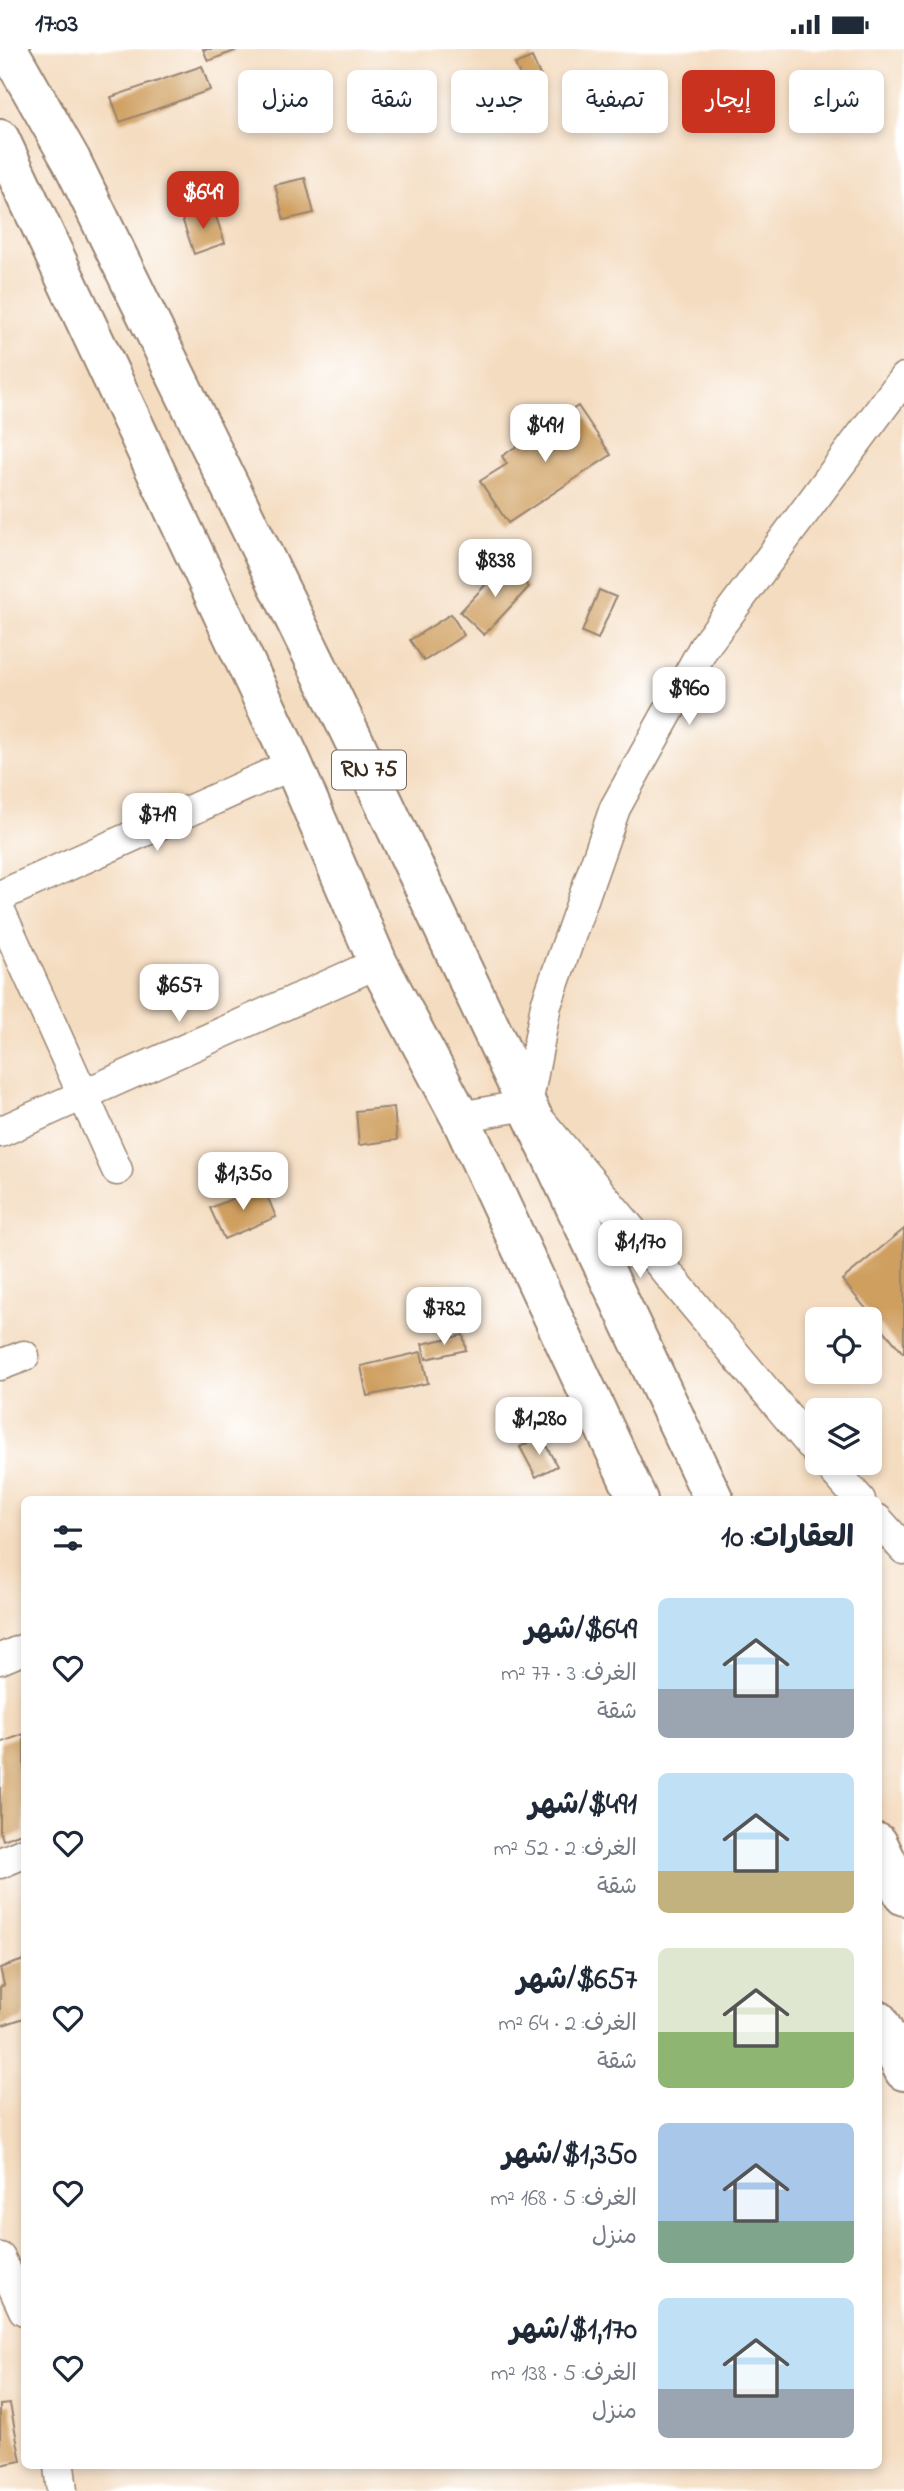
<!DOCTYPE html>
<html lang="ar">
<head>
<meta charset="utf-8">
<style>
  body { margin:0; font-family:"Indie Flower","Playpen Sans Arabic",sans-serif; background:#f6f6f7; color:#1f2937; direction:rtl; height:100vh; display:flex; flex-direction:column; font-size:26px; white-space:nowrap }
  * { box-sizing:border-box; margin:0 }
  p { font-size:23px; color:#747a83 }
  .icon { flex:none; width:38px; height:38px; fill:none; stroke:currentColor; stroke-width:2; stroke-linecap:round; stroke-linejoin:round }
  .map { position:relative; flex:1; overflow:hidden; direction:ltr }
  .side { position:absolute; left:21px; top:1447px; width:861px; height:973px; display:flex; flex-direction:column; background:#fff; border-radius:10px; box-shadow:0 4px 10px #0003; direction:rtl }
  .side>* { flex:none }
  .guide { position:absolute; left:21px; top:21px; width:863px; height:63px; direction:rtl; display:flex; gap:14px }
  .tools { position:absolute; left:805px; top:1258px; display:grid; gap:14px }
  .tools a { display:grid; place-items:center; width:77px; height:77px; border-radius:10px; background:#fff; box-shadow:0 4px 10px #0003; font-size:35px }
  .price { position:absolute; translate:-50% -60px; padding:0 16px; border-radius:14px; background:#fff; color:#222; font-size:23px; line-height:46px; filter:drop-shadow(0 2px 4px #0008) }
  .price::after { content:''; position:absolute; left:50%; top:42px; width:21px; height:16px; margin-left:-10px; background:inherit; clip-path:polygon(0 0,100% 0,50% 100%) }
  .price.active { background:#c8321e; color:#fff }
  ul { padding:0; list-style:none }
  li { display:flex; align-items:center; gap:21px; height:175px; padding:0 28px }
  li span { display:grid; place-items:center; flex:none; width:196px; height:140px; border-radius:10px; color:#555 }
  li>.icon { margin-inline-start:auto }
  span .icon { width:84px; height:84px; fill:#fffc; stroke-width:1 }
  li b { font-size:30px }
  h2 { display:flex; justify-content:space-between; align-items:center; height:84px; padding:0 28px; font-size:30px }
  .chip { padding:0 24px; border-radius:10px; background:#fff; box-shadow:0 4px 10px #0003; font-size:24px; line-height:63px }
  .chip.active { background:#c8321e; color:#fff }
  .status { display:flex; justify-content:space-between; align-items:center; height:49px; padding:0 35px; background:#fff; direction:ltr }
  .status svg { height:19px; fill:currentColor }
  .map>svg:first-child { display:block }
  .building { fill:#cf9f5f }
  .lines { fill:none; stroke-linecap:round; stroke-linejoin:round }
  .street-casing { stroke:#98836f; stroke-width:33 }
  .highway-casing { stroke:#98836f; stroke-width:42 }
  .street { stroke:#fff; stroke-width:30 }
  .highway { stroke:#fff; stroke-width:38 }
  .labels { text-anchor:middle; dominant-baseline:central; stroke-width:5; stroke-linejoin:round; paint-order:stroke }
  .shield { fill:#fff; stroke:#766a62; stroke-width:2 }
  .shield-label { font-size:23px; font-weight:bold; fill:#3b2a1e }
</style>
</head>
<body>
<div class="status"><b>17:03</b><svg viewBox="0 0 49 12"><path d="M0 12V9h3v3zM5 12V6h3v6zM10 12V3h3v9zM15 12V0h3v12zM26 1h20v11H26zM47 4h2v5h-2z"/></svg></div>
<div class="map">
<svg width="904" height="2442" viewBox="0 0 904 2442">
  <rect width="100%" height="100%" fill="#fff"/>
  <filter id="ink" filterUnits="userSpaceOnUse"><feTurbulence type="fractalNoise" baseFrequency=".0143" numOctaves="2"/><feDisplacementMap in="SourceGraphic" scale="14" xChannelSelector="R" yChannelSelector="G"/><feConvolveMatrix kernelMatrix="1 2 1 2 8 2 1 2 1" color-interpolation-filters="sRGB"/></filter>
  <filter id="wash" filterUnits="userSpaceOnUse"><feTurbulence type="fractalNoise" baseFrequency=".00686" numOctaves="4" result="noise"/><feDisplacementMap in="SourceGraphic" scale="28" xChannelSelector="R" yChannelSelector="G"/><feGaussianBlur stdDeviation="1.57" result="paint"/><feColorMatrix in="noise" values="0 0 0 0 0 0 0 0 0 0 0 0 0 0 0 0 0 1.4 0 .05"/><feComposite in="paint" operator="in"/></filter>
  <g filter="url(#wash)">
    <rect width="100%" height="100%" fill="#f4dcc0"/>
    <g id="blocks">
      <g class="building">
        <polygon points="203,0 234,0 235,2 208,12"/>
        <polygon points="532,8 542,31 525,38 515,15"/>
        <polygon points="202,17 210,41 120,73 111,48"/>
        <polygon points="305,129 314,164 284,171 275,136"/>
        <polygon points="213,159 225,194 194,205 182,169"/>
        <polygon points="578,357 611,406 508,474 480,432 507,415 502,407"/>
        <polygon points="505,515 529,538 484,586 460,563"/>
        <polygon points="599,541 616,548 598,590 582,583"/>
        <polygon points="451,565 464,586 424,612 410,591"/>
        <polygon points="394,1058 397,1091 359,1096 356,1062"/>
        <polygon points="263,1137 276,1168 224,1190 210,1159"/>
        <polygon points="904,1180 904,1303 903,1304 842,1231"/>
        <polygon points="463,1286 466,1301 426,1310 422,1295"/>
        <polygon points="421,1303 428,1334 367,1347 361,1317"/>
        <polygon points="541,1387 557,1417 536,1428 520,1398"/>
        <polygon points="24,1685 24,1783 3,1791 0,1782 0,1694"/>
        <polygon points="24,1911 24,1969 0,1977 0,1938 4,1936 0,1919"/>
        <polygon points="10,2355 21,2412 0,2416 0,2356"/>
      </g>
    </g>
  </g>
  <g filter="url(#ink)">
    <use href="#blocks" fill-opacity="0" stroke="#98836f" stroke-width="2"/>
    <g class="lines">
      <defs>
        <g id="street">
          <polyline points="0,847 293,715"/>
          <polyline points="0,862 117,1121"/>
          <polyline points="527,1056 546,956 615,759 704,598 904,329"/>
          <polyline points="460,1068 527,1056 817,1403"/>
          <polyline points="0,1083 378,914"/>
          <polyline points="0,1316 24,1307"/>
          <polyline points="827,1414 860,1451"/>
          <polyline points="878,1471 904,1500"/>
          <polyline points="0,1610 24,1600"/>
          <polyline points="0,1814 24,1804"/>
          <polyline points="0,2209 24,2261"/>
          <polyline points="59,2417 62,2442"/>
        </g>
        <g id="highway">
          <polyline points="8,0 71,111 376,737 714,1451"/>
          <polyline points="0,90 293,715 378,914 460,1068 638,1451"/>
          <polyline points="878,1794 904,1847"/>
          <polyline points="878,1971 904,2022"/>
        </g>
      </defs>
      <use href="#street" class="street-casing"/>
      <use href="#highway" class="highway-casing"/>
      <use href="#street" class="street"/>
      <use href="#highway" class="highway"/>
    </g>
  </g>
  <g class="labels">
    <rect class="shield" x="332" y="701.5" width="74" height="39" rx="5"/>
    <g class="shield-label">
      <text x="369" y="721">RN 75</text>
    </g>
  </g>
</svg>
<div class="tools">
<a><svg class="icon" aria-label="locate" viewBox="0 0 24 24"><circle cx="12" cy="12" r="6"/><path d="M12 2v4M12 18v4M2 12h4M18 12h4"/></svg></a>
<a><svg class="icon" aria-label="layers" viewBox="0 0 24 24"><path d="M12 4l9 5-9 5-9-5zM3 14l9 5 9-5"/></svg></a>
</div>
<b class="price active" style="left:203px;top:182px">$649</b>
<b class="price" style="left:545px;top:415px">$491</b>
<b class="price" style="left:495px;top:550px">$838</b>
<b class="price" style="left:689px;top:678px">$960</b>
<b class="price" style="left:157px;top:804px">$719</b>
<b class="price" style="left:179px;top:975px">$657</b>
<b class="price" style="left:243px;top:1163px">$1,350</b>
<b class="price" style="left:640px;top:1231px">$1,170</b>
<b class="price" style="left:444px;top:1298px">$782</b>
<b class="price" style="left:539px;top:1408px">$1,280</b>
<div class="guide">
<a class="chip">شراء</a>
<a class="chip active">إيجار</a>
<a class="chip">تصفية</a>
<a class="chip">جديد</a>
<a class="chip">شقة</a>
<a class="chip">منزل</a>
</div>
<section class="side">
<h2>العقارات: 10<svg class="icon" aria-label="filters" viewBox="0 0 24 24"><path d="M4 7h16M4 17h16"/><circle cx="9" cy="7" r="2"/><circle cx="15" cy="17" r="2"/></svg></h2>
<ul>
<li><span style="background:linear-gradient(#bfe0f5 65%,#9aa5b1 0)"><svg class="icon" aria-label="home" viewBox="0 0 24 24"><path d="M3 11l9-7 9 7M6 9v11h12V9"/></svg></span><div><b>$649/شهر</b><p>الغرف: 3 · 77 m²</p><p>شقة</p></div><svg class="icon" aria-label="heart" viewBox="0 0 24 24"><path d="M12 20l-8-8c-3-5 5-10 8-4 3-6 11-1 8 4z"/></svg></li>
<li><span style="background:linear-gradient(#bfe0f5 70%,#c2b280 0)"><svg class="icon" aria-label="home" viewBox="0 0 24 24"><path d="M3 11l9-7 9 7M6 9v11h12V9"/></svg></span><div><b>$491/شهر</b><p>الغرف: 2 · 52 m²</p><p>شقة</p></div><svg class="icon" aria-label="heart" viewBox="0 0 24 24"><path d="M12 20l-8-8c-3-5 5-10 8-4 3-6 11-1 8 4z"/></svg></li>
<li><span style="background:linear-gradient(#dfe7d0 60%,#8fb573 0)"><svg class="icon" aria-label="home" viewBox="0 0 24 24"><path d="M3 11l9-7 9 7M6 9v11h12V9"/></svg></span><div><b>$657/شهر</b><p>الغرف: 2 · 64 m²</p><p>شقة</p></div><svg class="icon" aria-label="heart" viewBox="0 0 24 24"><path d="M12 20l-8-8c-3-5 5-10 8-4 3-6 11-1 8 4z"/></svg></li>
<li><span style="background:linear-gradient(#a9c7e8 70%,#7fa58c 0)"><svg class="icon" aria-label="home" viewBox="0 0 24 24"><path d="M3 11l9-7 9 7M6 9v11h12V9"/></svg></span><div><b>$1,350/شهر</b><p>الغرف: 5 · 168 m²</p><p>منزل</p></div><svg class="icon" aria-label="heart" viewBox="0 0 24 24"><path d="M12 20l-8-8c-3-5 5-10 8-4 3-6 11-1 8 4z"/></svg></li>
<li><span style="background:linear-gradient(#bfe0f5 65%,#9aa5b1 0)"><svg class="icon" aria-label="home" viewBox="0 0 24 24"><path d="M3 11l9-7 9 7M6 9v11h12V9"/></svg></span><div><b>$1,170/شهر</b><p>الغرف: 5 · 138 m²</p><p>منزل</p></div><svg class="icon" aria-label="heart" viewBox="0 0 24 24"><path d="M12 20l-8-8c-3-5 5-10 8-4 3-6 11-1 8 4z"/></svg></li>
</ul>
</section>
</div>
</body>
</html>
